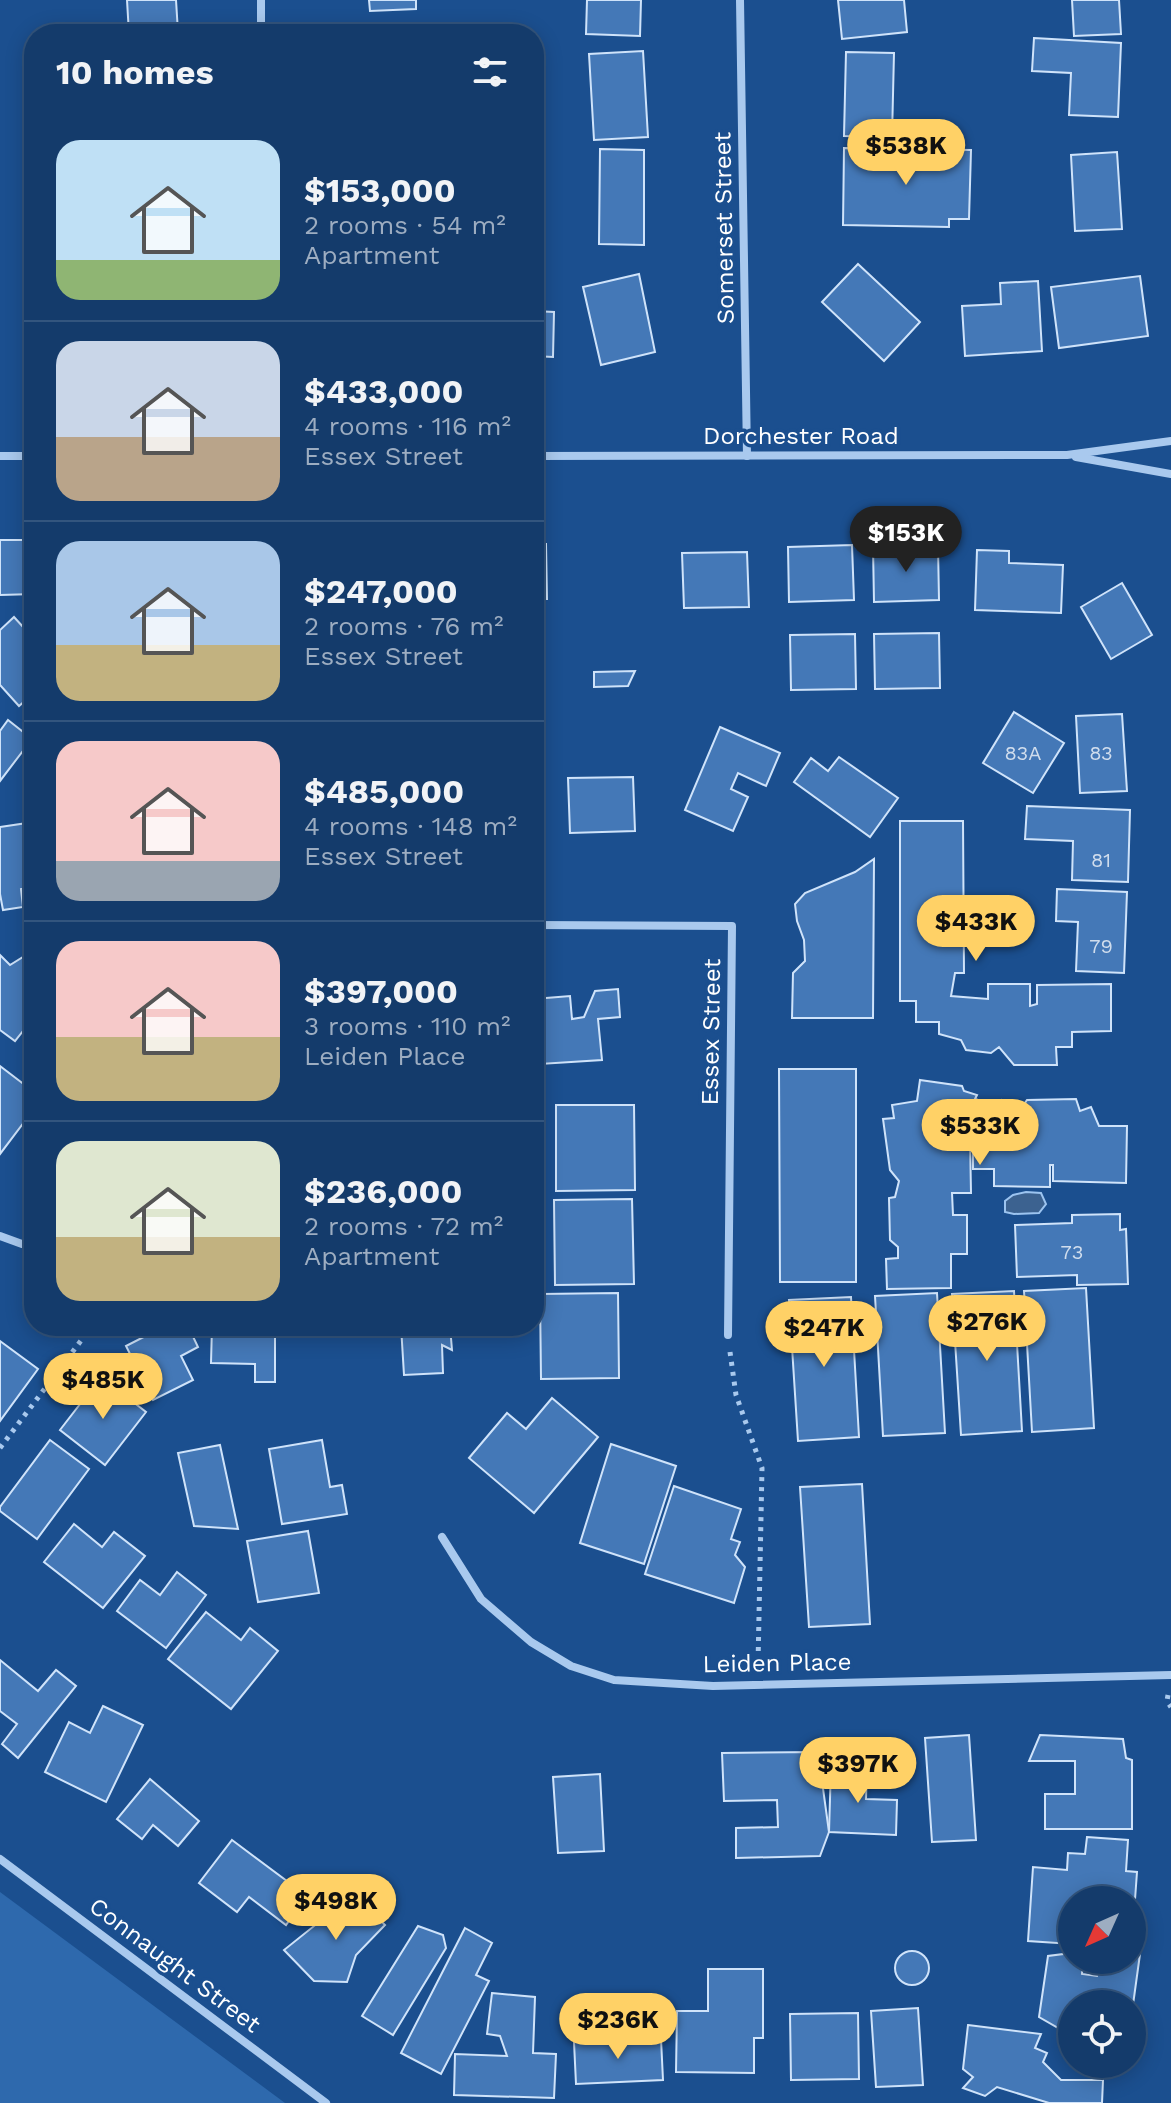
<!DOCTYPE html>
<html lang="en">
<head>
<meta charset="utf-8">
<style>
  body { margin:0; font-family:"Work Sans",sans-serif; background:#214673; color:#f1f3f6; height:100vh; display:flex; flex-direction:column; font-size:30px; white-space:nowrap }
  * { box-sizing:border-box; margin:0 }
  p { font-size:26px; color:#9dadc1 }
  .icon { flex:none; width:44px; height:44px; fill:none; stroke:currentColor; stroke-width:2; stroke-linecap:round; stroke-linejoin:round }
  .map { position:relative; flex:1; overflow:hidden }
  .details { position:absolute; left:24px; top:24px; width:520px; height:1312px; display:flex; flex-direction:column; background:#143b6b; border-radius:32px; box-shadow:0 4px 20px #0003,0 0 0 2px #33557e }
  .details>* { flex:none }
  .needle { width:52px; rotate:225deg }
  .fabs { position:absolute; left:1058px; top:1886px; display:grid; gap:16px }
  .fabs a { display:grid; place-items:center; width:88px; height:88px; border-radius:50%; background:#143b6b; box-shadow:0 4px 20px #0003,0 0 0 2px #33557e; font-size:40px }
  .price { position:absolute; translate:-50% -68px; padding:0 18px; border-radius:28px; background:#ffd166; color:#111; font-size:26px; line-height:52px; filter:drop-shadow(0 2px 4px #0008) }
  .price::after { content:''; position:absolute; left:50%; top:48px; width:24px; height:18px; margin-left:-12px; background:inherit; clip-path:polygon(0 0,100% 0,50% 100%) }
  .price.active { background:#222; color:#fff }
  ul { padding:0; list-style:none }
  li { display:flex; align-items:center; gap:24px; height:200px; padding:0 32px }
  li+li { border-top:2px solid #33557e }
  li span { display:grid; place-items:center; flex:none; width:224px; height:160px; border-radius:24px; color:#555 }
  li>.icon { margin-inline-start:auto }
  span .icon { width:96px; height:96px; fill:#fffc; stroke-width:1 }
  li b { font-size:34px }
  h2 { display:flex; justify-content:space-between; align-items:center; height:96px; padding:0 32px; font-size:34px }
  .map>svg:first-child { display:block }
  .green { fill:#2e69ad }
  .water { fill:#3c6290; stroke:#9cc4f0; stroke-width:2 }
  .building { fill:#4478b7; stroke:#cfe3fa; stroke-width:2 }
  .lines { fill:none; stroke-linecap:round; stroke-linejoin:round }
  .path { stroke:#a9c9ee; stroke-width:5; stroke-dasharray:4 6; stroke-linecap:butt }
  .street { stroke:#a9c9ee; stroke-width:8 }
  .labels { text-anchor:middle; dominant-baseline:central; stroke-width:7; stroke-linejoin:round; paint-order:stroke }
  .number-label { font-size:20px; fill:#d0dded }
  .street-label { font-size:24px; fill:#fff; stroke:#1b4f8f }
</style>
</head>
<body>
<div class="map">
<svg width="1171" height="2103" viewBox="0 0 1171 2103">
  <rect width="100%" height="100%" fill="#1b4f8f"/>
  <polygon class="green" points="0,1892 285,2103 0,2103"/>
  <polygon class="water" points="1026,1192 1041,1193 1046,1204 1039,1213 1014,1214 1005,1212 1005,1201 1013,1195"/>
  <g class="building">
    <polygon points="127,0 176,0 178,32 129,34"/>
    <polygon points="369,0 416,0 416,9 370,11"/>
    <polygon points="587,0 641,0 640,36 586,34"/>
    <polygon points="838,0 904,0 907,32 842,39"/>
    <polygon points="1072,0 1119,0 1121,34 1074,36"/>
    <polygon points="1034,38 1121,43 1118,117 1069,115 1071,73 1032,71"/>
    <polygon points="643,51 648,137 594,140 589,54"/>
    <polygon points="846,52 894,53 892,137 844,136"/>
    <polygon points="844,148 971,150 969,219 949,219 949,227 843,225"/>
    <polygon points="600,149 644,150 644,245 599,244"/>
    <polygon points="1117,152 1122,229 1075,231 1071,155"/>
    <polygon points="858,264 920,322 884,361 822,302"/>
    <polygon points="639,274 655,352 601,365 583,287"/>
    <polygon points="1140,276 1148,336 1059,348 1051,287"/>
    <polygon points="1038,281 1042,351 965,356 962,306 1001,304 1000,283"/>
    <polygon points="534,311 554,312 553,357 534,356"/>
    <polygon points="0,540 34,540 34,594 0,595"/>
    <polygon points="534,544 546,544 547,599 534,599"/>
    <polygon points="852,545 854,600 789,602 788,547"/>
    <polygon points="938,546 939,600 874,602 873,547"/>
    <polygon points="977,550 1009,551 1009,563 1063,565 1061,613 975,610"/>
    <polygon points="747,552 749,607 684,608 682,553"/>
    <polygon points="1122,583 1152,635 1111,659 1081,607"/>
    <polygon points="14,617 34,639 34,693 19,706 0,685 0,630"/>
    <polygon points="939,633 940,688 875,689 874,634"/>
    <polygon points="855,634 856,689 791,690 790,635"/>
    <polygon points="635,671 628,686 594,687 594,672"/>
    <polygon points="1014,712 1064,743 1033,793 983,763"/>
    <polygon points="1122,714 1127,791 1080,793 1076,716"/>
    <polygon points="8,720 32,739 0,781 0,731"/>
    <polygon points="720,727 780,753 766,786 738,773 731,789 748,797 733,831 685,810"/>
    <polygon points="839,757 898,798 870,837 794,782 811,758 828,771"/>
    <polygon points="633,777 635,831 570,833 568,778"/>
    <polygon points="1027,806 1130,810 1128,882 1072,880 1073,841 1025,839"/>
    <polygon points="900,821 963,821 964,973 955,973 951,996 988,999 988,984 1030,984 1030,1006 1037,1004 1037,985 1111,984 1111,1031 1072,1032 1072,1047 1056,1047 1057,1065 1014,1065 999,1047 991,1053 966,1050 961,1040 939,1034 939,1022 916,1022 916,1001 900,1001"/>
    <polygon points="34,822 34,887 21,889 23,907 3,910 0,894 0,827"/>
    <polygon points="874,859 873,1018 792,1018 793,973 805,961 804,940 797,921 795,904 805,893 855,872"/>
    <polygon points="1057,889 1127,892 1124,973 1076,971 1078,922 1056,921"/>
    <polygon points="0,955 10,965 23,957 34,966 34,1017 15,1041 0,1030"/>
    <polygon points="618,989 620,1017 598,1019 602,1060 540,1064 534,999 570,996 572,1019 584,1017 595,991"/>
    <polygon points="0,1066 34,1092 34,1109 0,1154"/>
    <polygon points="779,1069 856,1069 856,1282 780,1282"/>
    <polygon points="920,1080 962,1086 964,1091 977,1095 975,1099 997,1106 1002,1100 1022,1107 1027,1100 1076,1099 1080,1111 1091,1107 1099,1126 1127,1126 1126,1183 1053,1181 1053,1165 1050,1165 1050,1187 994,1186 994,1169 973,1169 973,1138 970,1138 971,1193 952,1193 953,1215 967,1215 967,1254 951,1254 951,1288 887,1289 886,1259 898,1258 898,1247 890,1240 889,1198 895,1197 899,1181 890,1170 883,1119 894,1118 892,1105 917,1101"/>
    <polygon points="556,1105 634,1105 635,1190 556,1191"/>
    <polygon points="632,1199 634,1284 555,1285 554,1200"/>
    <polygon points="1120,1214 1120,1230 1126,1229 1128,1284 1077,1285 1077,1275 1017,1277 1015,1225 1072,1223 1072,1215"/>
    <polygon points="1086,1288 1094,1428 1032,1432 1024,1291"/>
    <polygon points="1014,1291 1022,1431 961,1435 952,1294"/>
    <polygon points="618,1293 619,1378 541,1379 540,1294"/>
    <polygon points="937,1293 945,1433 883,1436 875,1296"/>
    <polygon points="851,1297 859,1437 798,1441 789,1300"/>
    <polygon points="165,1326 188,1326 198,1347 181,1356 193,1380 153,1400 126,1346"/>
    <polygon points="212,1326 275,1326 275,1382 255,1382 255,1364 211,1363"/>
    <polygon points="401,1326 450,1326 452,1350 442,1345 443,1373 404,1375"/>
    <polygon points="0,1341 38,1369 0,1421"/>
    <polygon points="101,1377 146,1412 105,1465 60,1430"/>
    <polygon points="552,1398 598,1437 534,1513 469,1458 507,1413 526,1429"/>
    <polygon points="50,1440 89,1469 37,1539 0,1511 0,1507"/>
    <polygon points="322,1440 330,1487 342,1485 347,1514 282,1524 269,1449"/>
    <polygon points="611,1444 676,1466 644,1564 580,1543"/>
    <polygon points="220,1445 238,1529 194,1526 178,1453"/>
    <polygon points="862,1484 870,1624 809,1627 800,1487"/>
    <polygon points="674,1486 741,1509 731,1539 740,1542 735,1555 745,1567 734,1603 645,1574"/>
    <polygon points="74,1524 102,1547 114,1532 145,1556 103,1608 44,1562"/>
    <polygon points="308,1531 319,1593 258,1602 247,1541"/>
    <polygon points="177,1572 206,1595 166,1648 117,1611 140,1580 160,1595"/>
    <polygon points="206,1612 241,1640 250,1628 278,1651 231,1709 168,1659"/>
    <polygon points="0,1660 38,1691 56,1670 76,1686 18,1758 2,1744 17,1724 0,1711"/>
    <polygon points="103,1706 143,1725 106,1802 45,1772 69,1722 90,1733"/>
    <polygon points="969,1735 976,1840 932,1842 925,1738"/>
    <polygon points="1040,1735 1123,1739 1126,1758 1132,1760 1132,1829 1045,1829 1045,1794 1075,1794 1075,1761 1029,1761"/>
    <polygon points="818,1752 829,1832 820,1856 736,1858 736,1828 778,1827 777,1800 724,1801 722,1753"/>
    <polygon points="831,1766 867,1767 866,1799 897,1800 896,1835 829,1832"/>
    <polygon points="600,1774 604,1851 558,1853 553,1777"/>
    <polygon points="150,1779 199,1821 178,1846 153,1825 142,1839 117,1819"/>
    <polygon points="1087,1837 1128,1840 1126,1871 1137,1872 1132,1941 1132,1900 1072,1900 1072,1944 1028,1941 1033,1867 1067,1870 1068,1853 1085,1854"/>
    <polygon points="232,1840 307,1896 286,1925 249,1897 237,1912 199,1883"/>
    <polygon points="354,1894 385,1925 356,1955 347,1982 314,1981 284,1950"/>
    <polygon points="418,1926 443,1935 446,1948 393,2035 362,2016"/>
    <polygon points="465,1928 492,1943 476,1975 489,1981 441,2074 401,2053"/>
    <circle cx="912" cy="1968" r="17"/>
    <polygon points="1072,1953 1072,1960 1083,1960 1082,1974 1097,1976 1100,1960 1132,1960 1132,1953 1140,1954 1132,2012 1132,2004 1072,2004 1072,2036 1039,2017 1048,1956"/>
    <polygon points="708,1969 763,1969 763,2038 754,2038 754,2073 676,2072 677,2011 708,2011"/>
    <polygon points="492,1993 535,1997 533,2053 556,2054 554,2098 454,2095 455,2054 507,2056 500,2036 487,2034"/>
    <polygon points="918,2008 923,2085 876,2087 871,2011"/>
    <polygon points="858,2013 859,2079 791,2080 790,2014"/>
    <polygon points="968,2025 1041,2034 1035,2048 1047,2053 1043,2062 1061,2080 1103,2080 1102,2103 1049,2103 997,2087 985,2096 963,2088 973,2077 963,2069"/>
    <polygon points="661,2039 663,2080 576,2084 574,2042"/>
  </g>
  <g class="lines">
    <g class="path">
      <polyline points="730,1352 736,1395 762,1468 758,1665"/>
      <polyline points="0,1448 92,1326"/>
      <polyline points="1168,1695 1167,1701 1171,1707"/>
    </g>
    <g class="street">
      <polyline points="740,0 747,456"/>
      <polyline points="261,34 261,0"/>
      <polyline points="0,456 34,456"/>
      <polyline points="534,456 1067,455 1171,441"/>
      <polyline points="1076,457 1171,474"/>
      <polyline points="534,925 732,926 728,1335"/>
      <polyline points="0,1236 22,1244 34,1245"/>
      <polyline points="442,1537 481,1599 531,1642 571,1666 614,1680 713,1686 1171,1675"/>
      <polyline points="0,1859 326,2103"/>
    </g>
  </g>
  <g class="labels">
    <g class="number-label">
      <text x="1023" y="753">83A</text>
      <text x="1101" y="753">83</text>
      <text x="1101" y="860">81</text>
      <text x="1101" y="946">79</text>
      <text x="1072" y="1252">73</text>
    </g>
    <g class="street-label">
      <text transform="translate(724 228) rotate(-91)">Somerset Street</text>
      <text x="801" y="436">Dorchester Road</text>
      <text transform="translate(711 1032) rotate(-89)">Essex Street</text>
      <text transform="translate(777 1663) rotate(-1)">Leiden Place</text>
      <text transform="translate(175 1965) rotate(37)">Connaught Street</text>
    </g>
  </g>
</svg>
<div class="fabs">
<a><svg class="needle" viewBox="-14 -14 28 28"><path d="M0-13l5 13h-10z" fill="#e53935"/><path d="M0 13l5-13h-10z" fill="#9dadc1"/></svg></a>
<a><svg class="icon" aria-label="locate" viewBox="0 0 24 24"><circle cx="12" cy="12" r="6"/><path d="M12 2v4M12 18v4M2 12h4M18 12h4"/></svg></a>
</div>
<b class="price" style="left:906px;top:187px">$538K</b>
<b class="price active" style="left:906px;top:574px">$153K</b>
<b class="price" style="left:976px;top:963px">$433K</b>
<b class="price" style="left:980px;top:1167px">$533K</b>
<b class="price" style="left:987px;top:1363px">$276K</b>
<b class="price" style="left:824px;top:1369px">$247K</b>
<b class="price" style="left:103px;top:1421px">$485K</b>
<b class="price" style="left:858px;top:1805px">$397K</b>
<b class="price" style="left:336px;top:1942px">$498K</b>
<b class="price" style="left:618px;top:2061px">$236K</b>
<section class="details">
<h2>10 homes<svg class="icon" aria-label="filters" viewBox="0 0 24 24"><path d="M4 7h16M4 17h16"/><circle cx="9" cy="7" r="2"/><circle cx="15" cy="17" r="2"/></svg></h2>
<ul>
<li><span style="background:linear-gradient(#bfe0f5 75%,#8fb573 0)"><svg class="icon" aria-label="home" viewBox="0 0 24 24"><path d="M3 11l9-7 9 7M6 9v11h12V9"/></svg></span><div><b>$153,000</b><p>2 rooms · 54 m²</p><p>Apartment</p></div></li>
<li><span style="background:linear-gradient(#c9d6e8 60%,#b9a48a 0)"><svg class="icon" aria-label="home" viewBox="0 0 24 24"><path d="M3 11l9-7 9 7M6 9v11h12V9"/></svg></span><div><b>$433,000</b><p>4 rooms · 116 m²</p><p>Essex Street</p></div></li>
<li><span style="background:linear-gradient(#a9c7e8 65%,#c2b280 0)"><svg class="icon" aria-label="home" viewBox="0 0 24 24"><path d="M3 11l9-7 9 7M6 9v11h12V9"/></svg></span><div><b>$247,000</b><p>2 rooms · 76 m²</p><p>Essex Street</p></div></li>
<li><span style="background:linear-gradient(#f6c9c9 75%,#9aa5b1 0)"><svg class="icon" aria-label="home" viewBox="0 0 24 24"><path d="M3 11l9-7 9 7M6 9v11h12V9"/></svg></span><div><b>$485,000</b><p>4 rooms · 148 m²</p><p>Essex Street</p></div></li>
<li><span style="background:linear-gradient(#f6c9c9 60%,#c2b280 0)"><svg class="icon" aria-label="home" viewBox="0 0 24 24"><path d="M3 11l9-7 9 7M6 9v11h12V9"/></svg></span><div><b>$397,000</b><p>3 rooms · 110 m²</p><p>Leiden Place</p></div></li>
<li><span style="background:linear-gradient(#dfe7d0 60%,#c2b280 0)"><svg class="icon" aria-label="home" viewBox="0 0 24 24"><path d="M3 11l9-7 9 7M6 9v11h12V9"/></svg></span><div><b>$236,000</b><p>2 rooms · 72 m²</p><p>Apartment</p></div></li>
</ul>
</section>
</div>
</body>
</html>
